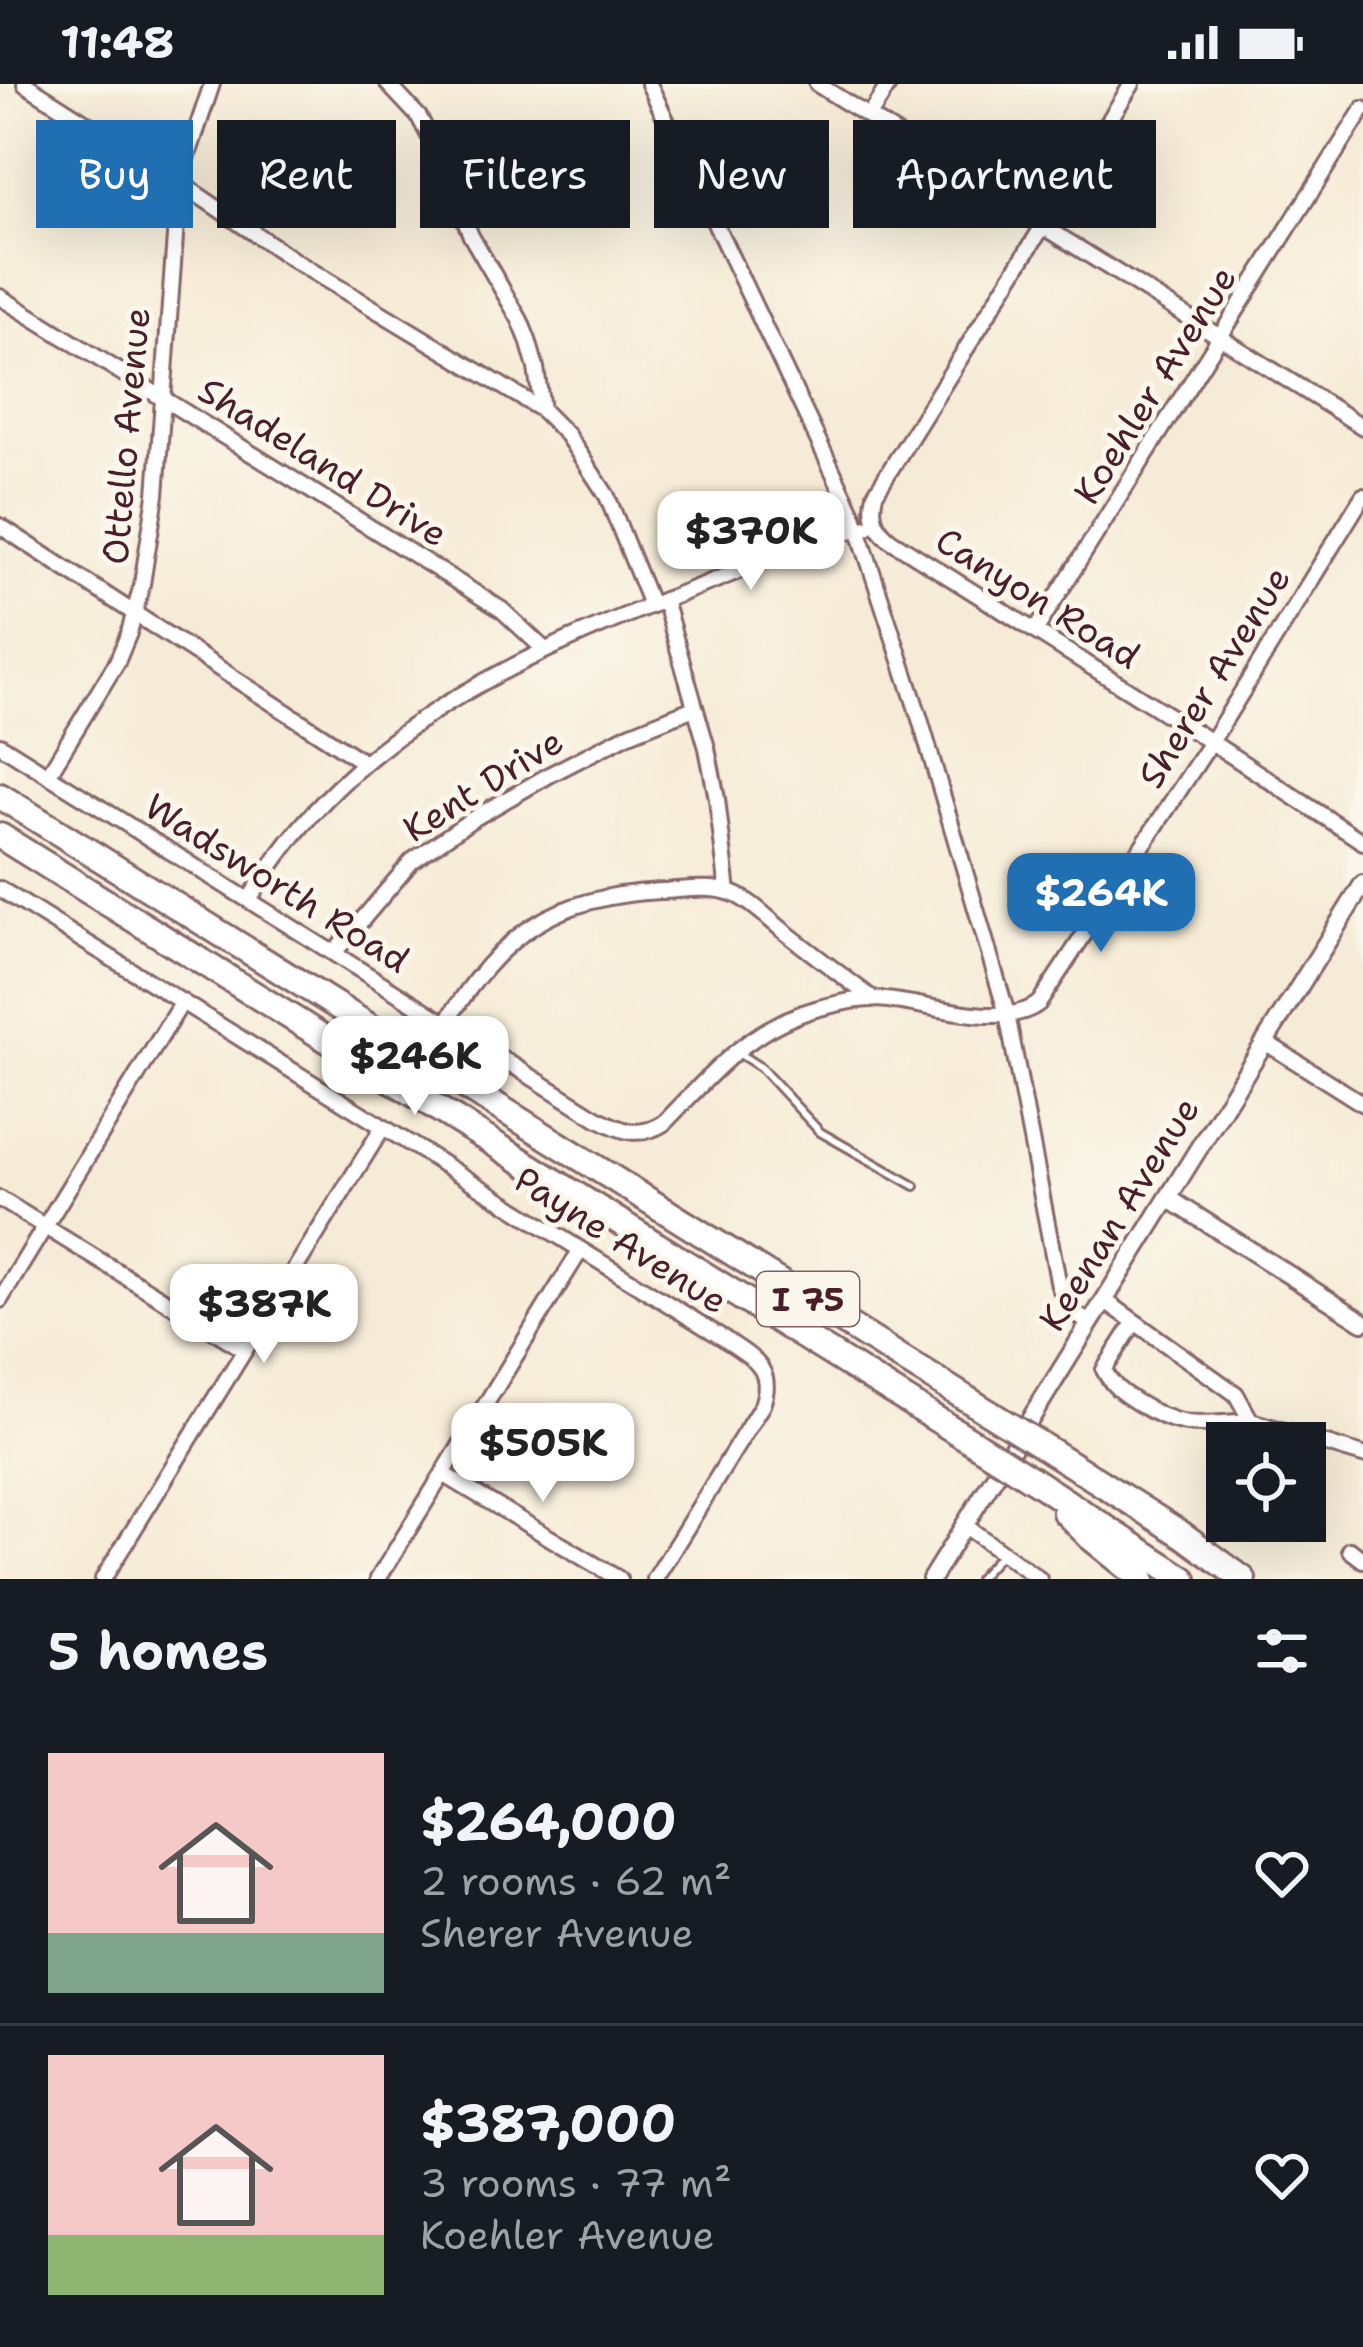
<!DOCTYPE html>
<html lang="en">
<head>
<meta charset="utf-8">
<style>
  body { margin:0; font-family:"Shantell Sans",sans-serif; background:#20242c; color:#f1f3f6; height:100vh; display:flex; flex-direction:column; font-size:45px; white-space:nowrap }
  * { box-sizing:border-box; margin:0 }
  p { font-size:39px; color:#9ea1a6 }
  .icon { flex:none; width:66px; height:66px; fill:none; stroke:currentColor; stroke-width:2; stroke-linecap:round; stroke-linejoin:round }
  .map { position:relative; height:1495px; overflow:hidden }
  .sheet { display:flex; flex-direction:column; background:#171b24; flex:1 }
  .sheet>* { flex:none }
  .top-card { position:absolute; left:36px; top:36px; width:1293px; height:108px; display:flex; gap:24px }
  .controls { position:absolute; left:1206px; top:1338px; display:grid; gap:24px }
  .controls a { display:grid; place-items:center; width:120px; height:120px; border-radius:0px; background:#171b24; box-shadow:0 12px 48px #0002; font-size:60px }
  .price { position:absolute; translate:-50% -102px; padding:0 27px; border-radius:24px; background:#fff; color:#222; font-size:39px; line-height:78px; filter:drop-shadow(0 3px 6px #0008) }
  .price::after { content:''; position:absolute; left:50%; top:72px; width:36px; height:27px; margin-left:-18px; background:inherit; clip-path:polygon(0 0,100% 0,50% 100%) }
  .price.active { background:#1f6fb2; color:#fff }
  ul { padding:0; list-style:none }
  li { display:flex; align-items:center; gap:36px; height:300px; padding:0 48px }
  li+li { border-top:3px solid #363941 }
  li span { display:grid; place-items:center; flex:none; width:336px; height:240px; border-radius:0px; color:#555 }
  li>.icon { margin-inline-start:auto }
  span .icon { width:144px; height:144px; fill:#fffc; stroke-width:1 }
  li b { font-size:51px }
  h2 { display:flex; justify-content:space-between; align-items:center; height:144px; padding:0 48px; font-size:51px }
  .pill { padding:0 42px; border-radius:0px; background:#171b24; box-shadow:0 12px 48px #0002; font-size:42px; line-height:108px }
  .pill.active { background:#1f6fb2; color:#fff }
  .status { display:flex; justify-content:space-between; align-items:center; height:84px; padding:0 60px; background:#171b24; direction:ltr }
  .status svg { height:33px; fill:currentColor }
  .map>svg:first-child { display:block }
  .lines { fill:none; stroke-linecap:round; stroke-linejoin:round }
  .service-casing { stroke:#866667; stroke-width:12 }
  .minor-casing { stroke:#866667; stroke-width:20 }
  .tertiary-casing { stroke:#866667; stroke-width:22 }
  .motorway-casing { stroke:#866667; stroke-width:30 }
  .service { stroke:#fff; stroke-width:6 }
  .minor { stroke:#fff; stroke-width:14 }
  .tertiary { stroke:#fff; stroke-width:16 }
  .motorway { stroke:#fff; stroke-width:24 }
  .motorway-bridge-casing { stroke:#866667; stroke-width:30; stroke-linecap:butt }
  .motorway-bridge { stroke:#fff; stroke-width:24 }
  .labels { text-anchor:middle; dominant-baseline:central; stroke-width:10; stroke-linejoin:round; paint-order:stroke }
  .shield { fill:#fbf7ec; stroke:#7f6065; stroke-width:3 }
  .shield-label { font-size:33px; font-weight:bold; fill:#4a1f2b }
  .street-label { font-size:36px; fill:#4a1f2b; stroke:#fbf7ec }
</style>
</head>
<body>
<div class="status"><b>11:48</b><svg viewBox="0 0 49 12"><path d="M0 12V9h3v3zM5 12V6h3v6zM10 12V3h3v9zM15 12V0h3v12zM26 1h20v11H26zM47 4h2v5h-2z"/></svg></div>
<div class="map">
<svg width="1363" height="1495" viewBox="0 0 1363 1495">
  <rect width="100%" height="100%" fill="#fbf7ec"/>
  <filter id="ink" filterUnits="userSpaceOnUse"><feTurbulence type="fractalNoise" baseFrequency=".00833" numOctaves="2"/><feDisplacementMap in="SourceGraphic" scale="24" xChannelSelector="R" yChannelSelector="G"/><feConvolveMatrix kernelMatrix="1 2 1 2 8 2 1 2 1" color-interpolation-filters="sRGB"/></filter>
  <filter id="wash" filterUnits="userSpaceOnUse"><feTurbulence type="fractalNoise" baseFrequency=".004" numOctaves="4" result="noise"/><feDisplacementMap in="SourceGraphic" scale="48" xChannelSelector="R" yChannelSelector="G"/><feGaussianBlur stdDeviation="2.7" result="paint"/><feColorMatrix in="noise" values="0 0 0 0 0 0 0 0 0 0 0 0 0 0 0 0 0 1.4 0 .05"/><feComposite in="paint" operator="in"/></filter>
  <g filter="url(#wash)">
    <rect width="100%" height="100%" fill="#f6ebd6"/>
  </g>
  <g filter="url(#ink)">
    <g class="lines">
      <defs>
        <g id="service">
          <polyline points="738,969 760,983 820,1048 915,1102"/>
          <polyline points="978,1495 1000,1471"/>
        </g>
        <g id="minor">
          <polyline points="25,0 179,98 295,177 542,326"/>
          <polyline points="388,0 419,33 436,65 471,152 520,236 528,256 536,284 542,326 567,351 607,412 651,521"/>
          <polyline points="649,0 854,432 920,635 1007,930 1059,1202 1073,1227 1089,1240"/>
          <polyline points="817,0 1363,343"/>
          <path d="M1132,0l-257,410c-5,20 0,35 17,47l319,201 152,100"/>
          <polyline points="869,32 889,0"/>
          <polyline points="0,213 461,500 502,526 545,566"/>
          <polyline points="0,442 363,678"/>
          <polyline points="664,516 707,664 717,715 728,808"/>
          <polyline points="1035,547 1363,25"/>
          <path d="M0,661l597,373c24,13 42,21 67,5 49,-50 85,-96 155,-115 18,-4 37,-10 56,-9 43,1 128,33 164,4l172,-261 152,-246"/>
          <polyline points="48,691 117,578 129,549 142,500 156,411 179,98 212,0"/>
          <path d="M0,805l723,449c27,19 53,29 39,67l-107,174"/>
          <path d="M249,816c102,-173 274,-246 454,-315 53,-20 108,-47 164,-58"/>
          <polyline points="334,869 412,777 471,736 551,690 629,650 694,624"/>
          <path d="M446,939c55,-89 108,-127 215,-132 24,-1 50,-6 73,3 19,8 35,26 51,38 29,23 59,45 88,67"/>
          <polyline points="1265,958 1363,1020"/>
          <polyline points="0,1115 245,1266"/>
          <polyline points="0,1216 182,918"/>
          <polyline points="1104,1216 1236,1310 1251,1337 1363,1371"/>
          <path d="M1134,1239l-30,47c9,17 18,23 34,33 44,28 64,21 113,18"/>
          <polyline points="443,1390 619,1495"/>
          <polyline points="964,1441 1039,1495"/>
          <polyline points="1350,1466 1363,1476"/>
          <polyline points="103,1495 383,1043"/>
          <polyline points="378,1495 580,1167"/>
        </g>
        <g id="tertiary">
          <polyline points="1168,1114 1363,1238"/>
          <polyline points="931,1495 1363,800"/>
        </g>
        <g id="motorway">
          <polyline points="0,712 991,1330"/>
          <polyline points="0,752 973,1358"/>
          <polyline points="1052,1368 1183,1451 1243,1495"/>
          <polyline points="1033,1396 1184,1495"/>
          <polyline points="1065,1428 1090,1453 1142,1495"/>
        </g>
      </defs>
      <use href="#service" class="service-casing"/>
      <use href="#minor" class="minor-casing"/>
      <use href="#tertiary" class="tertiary-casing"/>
      <use href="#motorway" class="motorway-casing"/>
      <use href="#service" class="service"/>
      <use href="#minor" class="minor"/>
      <use href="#tertiary" class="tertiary"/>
      <use href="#motorway" class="motorway"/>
      <defs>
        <g id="motorway-bridge">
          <polyline points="991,1330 1052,1368"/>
          <polyline points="973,1358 1033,1396"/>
        </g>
      </defs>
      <use href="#motorway-bridge" class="motorway-bridge-casing"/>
      <use href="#motorway-bridge" class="motorway-bridge"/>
    </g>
  </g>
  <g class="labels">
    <rect class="shield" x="757" y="1188" width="102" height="54" rx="9"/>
    <g class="shield-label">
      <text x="808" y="1215">I 75</text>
    </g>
    <g class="street-label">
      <text transform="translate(1155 301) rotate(-58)">Koehler Avenue</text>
      <text transform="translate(126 352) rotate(-85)">Ottello Avenue</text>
      <text transform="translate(323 378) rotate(32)">Shadeland Drive</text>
      <text transform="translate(1038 514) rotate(32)">Canyon Road</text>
      <text transform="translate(1214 593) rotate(-58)">Sherer Avenue</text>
      <text transform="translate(483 701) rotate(-32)">Kent Drive</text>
      <text transform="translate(277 799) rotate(32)">Wadsworth Road</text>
      <text transform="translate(1119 1130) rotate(-58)">Keenan Avenue</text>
      <text transform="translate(621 1156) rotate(32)">Payne Avenue</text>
    </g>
  </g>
</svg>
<div class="controls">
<a><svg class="icon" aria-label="locate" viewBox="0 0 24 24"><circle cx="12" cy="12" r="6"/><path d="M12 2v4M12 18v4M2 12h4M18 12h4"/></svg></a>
</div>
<b class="price" style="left:751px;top:509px">$370K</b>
<b class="price active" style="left:1101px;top:871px">$264K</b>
<b class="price" style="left:415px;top:1034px">$246K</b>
<b class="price" style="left:264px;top:1282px">$387K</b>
<b class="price" style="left:543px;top:1421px">$505K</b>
<div class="top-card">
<a class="pill active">Buy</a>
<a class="pill">Rent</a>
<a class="pill">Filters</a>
<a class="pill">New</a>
<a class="pill">Apartment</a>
</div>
</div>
<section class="sheet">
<h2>5 homes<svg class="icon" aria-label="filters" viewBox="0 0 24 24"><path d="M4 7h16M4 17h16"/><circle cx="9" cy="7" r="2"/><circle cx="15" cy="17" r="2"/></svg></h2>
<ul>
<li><span style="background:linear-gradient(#f6c9c9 75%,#7fa58c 0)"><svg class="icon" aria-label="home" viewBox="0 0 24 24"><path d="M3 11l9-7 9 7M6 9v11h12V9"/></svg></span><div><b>$264,000</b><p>2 rooms · 62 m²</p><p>Sherer Avenue</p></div><svg class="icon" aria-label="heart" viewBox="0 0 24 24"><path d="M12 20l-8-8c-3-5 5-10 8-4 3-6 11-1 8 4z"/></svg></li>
<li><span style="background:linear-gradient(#f6c9c9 75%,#8fb573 0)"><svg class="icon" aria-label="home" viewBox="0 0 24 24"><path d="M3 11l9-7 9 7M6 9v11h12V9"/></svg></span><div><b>$387,000</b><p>3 rooms · 77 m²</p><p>Koehler Avenue</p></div><svg class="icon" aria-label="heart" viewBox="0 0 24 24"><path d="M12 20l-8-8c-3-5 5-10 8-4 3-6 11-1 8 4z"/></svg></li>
</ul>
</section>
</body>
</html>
